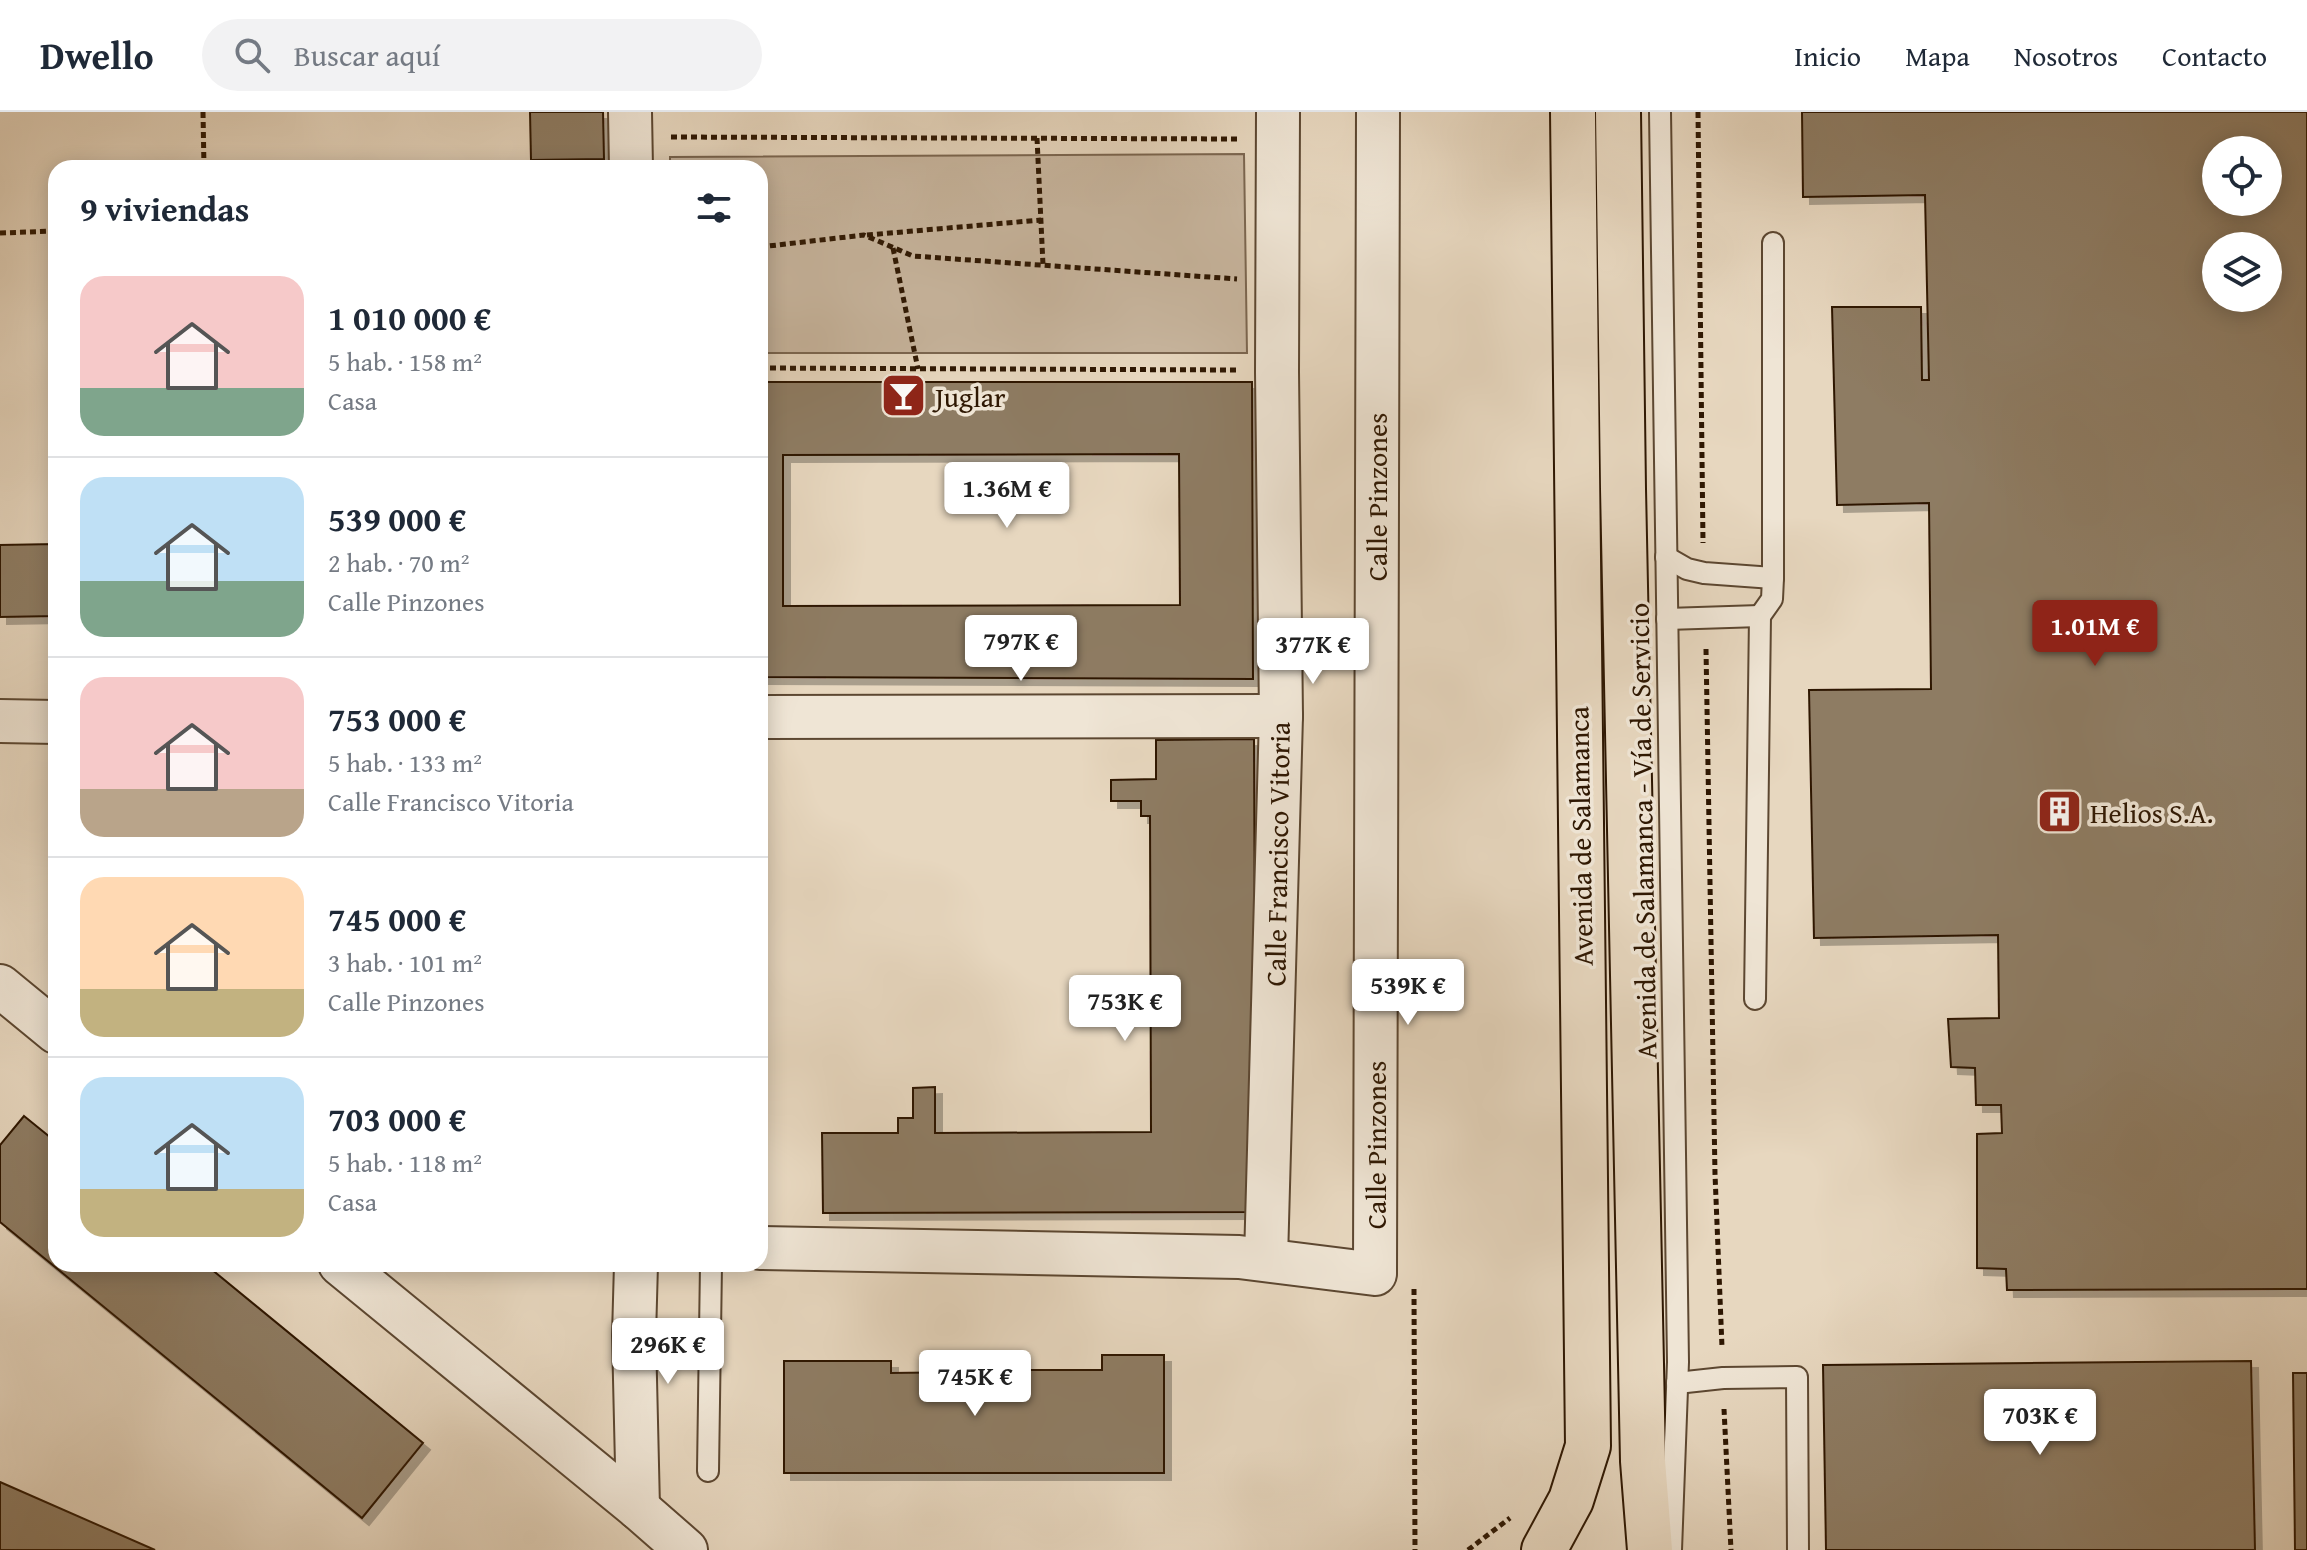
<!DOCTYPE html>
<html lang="es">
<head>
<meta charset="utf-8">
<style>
  body { margin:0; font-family:"Gentium Book Plus",serif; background:#f2f2f3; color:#1f2937; height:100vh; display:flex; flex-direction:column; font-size:30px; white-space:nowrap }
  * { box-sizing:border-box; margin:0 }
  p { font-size:26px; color:#747a83 }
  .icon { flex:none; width:44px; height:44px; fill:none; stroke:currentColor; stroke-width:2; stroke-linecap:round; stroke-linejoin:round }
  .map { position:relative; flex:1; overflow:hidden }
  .drawer { position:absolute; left:48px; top:48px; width:720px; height:1112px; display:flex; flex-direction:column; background:#fff; border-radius:24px; box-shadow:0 4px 20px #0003 }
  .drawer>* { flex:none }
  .fabs { position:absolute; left:2202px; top:24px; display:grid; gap:16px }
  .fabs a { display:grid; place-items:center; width:80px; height:80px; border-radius:50%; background:#fff; box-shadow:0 4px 20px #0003; font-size:40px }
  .price { position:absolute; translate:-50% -68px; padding:0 18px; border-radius:8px; background:#fff; color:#222; font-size:26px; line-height:52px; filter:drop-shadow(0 2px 4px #0008) }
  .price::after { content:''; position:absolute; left:50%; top:48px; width:24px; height:18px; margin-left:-12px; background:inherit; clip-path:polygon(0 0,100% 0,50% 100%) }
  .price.current { background:#8f2418; color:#fff }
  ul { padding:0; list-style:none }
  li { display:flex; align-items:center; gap:24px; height:200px; padding:0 32px }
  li+li { border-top:2px solid #e0e1e3 }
  li span { display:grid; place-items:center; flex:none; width:224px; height:160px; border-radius:24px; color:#555 }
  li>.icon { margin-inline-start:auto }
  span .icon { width:96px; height:96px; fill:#fffc; stroke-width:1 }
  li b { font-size:34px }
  h2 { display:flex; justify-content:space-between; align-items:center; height:96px; padding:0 32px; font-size:34px }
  header { display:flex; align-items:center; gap:48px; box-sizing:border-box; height:112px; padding:0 40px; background:#fff; border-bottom:2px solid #e0e1e3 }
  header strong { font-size:38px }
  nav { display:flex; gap:44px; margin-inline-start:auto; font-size:28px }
  .search { width:560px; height:72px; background:#f2f2f3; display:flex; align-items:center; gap:20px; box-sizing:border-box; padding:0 28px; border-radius:44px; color:#747a83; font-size:30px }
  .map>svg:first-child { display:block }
  .green { fill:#c8b69f; stroke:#7b6650; stroke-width:2 }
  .building { fill:#8e7b64; stroke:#2e1702; stroke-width:2; fill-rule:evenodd; filter:url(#shadow) }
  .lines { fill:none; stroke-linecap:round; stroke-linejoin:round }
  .lane-casing { stroke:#5c4731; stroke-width:24 }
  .street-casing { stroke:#5c4731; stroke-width:46 }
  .highway-casing { stroke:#2e1702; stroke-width:48 }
  .path { stroke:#2e1702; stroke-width:5; stroke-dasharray:6 4; stroke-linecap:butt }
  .lane { stroke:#efe5d5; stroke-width:20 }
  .street { stroke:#efe5d5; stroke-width:42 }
  .highway { stroke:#e7d7bf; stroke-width:44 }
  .labels { text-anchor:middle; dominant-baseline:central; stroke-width:7; stroke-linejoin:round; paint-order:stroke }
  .poi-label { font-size:28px; fill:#2e1702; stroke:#efe5d5; text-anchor:start }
  .street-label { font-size:28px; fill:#2e1702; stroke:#efe5d5 }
</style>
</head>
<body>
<header>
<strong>Dwello</strong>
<div class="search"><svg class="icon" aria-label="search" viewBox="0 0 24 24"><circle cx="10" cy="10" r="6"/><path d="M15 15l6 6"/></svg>Buscar aquí</div>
<nav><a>Inicio</a><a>Mapa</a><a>Nosotros</a><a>Contacto</a></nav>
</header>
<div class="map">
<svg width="2307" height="1438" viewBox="0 0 2307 1438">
  <defs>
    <filter id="shadow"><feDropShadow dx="7" dy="7" stdDeviation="0" flood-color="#0004"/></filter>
  </defs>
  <rect width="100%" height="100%" fill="#e7d7bf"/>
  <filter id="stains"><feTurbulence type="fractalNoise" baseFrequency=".0025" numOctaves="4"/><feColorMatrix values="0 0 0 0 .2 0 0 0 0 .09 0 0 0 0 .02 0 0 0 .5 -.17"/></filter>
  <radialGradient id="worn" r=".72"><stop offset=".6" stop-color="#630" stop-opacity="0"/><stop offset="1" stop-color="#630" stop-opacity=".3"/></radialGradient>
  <polygon class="green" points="1244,42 1247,241 760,241 760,56 670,56 670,45"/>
  <g class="building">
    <polygon points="530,0 603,0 604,47 531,48"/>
    <path d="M1802,0h505v1177l-300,1 -1,-21 -29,-1v-134l25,-1 -1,-28h-25l-1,-37 -24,-1 -3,-48 51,-1 -1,-83 -184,3 -5,-248 122,-1 -2,-186 -92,2 -5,-198h89l1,73h7l-4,-185 -122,2zM2216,38h52v52h-52zM2216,134h52v52h-52z"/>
    <path d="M760,270h492l1,297 -493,-2zM1179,342l1,151 -397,1v-151z"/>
    <polygon points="56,432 56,504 0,505 0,433"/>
    <polygon points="1254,627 1256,1100 823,1101 822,1021 898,1021 898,1006 913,1006 913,976 935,975 935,1021 1151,1020 1150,704 1141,704 1141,689 1111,689 1111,668 1156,667 1156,628"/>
    <polygon points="24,1004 56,1030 56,1152 205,1152 423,1331 362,1406 0,1110 0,1033"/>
    <polygon points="1102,1243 1164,1243 1164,1361 784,1361 784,1249 891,1249 891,1261 969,1260 969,1246 1015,1247 1015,1258 1102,1258"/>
    <polygon points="2251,1249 2255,1438 1826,1438 1823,1253"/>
    <polygon points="2293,1261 2307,1261 2307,1438 2295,1438"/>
    <polygon points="0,1370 155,1438 0,1438"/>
  </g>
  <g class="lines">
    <defs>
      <g id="lane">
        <polyline points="1660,0 1678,1250 1671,1438"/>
        <polyline points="1666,445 1687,457 1704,461 1773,466"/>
        <polyline points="1667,507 1760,504"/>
        <polyline points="1755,887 1760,504 1772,487 1773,466 1773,131"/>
        <polyline points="1677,1271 1723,1266 1797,1265 1798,1438"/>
        <polyline points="708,1359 711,1152"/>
      </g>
      <g id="street">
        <polyline points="630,0 631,56"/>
        <polyline points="760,605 1281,604"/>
        <polyline points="0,609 56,610"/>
        <polyline points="0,874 56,920"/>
        <polyline points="760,1136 1239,1145 1375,1162 1378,0"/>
        <polyline points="1266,1147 1281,604 1277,260 1278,0"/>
        <polyline points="340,1152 638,1396 686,1438"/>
        <polyline points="636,1152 634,1224 638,1396"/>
      </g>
      <g id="highway">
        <polyline points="1618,0 1623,377 1643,1349 1650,1438"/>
        <polyline points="1544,1438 1571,1388 1588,1334 1573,0"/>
      </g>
    </defs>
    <use href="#lane" class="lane-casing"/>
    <use href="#street" class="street-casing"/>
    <use href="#highway" class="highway-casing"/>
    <g class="path">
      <polyline points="203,0 204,56"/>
      <polyline points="1698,0 1703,431"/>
      <polyline points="671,25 1237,27"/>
      <polyline points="1037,26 1043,153"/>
      <polyline points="0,121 56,119"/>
      <polyline points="867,123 1041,108"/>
      <polyline points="760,135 864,123 913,144 1237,167"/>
      <polyline points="893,136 918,257"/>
      <polyline points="760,256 1236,258"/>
      <polyline points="1706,537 1715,1062 1722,1235"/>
      <polyline points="1414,1177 1415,1438"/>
      <polyline points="1724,1297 1731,1438"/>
      <polyline points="1468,1438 1510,1406"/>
    </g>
    <use href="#lane" class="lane"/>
    <use href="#street" class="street"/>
    <use href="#highway" class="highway"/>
  </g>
  <defs>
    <symbol id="bar-square" viewBox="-11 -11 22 22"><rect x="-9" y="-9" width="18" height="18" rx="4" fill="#8f2418" stroke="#efe5d5"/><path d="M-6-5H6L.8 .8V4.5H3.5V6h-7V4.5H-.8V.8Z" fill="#fff"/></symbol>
    <symbol id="building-square" viewBox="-11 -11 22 22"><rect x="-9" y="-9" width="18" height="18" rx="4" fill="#8f2418" stroke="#efe5d5"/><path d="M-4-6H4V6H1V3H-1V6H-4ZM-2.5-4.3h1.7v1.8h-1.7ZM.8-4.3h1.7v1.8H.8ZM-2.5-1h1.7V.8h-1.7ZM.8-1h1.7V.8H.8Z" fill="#fff"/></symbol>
  </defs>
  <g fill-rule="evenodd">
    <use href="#bar-square" x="878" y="258" width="51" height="51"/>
    <use href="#building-square" x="2034" y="674" width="51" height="51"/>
  </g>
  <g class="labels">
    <g class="poi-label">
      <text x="935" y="284">Juglar</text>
      <text x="2090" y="700">Helios S.A.</text>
    </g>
    <g class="street-label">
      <text transform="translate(1376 385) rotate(-90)">Calle Pinzones</text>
      <text transform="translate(1642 719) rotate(-91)">Avenida de Salamanca - Vía de Servicio</text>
      <text transform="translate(1580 724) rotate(-91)">Avenida de Salamanca</text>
      <text transform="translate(1277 742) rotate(-89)">Calle Francisco Vitoria</text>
      <text transform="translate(1375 1033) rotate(-90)">Calle Pinzones</text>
    </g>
  </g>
  <rect width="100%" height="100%" filter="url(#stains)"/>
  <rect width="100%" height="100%" fill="url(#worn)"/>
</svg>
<div class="fabs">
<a><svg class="icon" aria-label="locate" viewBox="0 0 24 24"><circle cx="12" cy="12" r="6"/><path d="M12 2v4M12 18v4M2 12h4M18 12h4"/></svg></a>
<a><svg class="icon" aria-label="layers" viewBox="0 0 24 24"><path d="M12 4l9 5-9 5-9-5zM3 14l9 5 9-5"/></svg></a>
</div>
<b class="price" style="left:1007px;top:418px">1.36M €</b>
<b class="price current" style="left:2095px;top:556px">1.01M €</b>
<b class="price" style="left:1021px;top:571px">797K €</b>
<b class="price" style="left:1313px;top:574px">377K €</b>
<b class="price" style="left:1408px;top:915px">539K €</b>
<b class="price" style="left:1125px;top:931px">753K €</b>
<b class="price" style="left:668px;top:1274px">296K €</b>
<b class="price" style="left:975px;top:1306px">745K €</b>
<b class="price" style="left:2040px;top:1345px">703K €</b>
<section class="drawer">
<h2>9 viviendas<svg class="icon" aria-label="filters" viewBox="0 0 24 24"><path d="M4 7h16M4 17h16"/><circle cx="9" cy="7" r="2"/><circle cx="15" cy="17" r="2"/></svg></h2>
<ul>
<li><span style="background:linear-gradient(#f6c9c9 70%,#7fa58c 0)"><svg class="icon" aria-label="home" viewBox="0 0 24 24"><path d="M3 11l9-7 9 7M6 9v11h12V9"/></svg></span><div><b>1 010 000 €</b><p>5 hab. · 158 m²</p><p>Casa</p></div></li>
<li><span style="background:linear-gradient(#bfe0f5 65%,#7fa58c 0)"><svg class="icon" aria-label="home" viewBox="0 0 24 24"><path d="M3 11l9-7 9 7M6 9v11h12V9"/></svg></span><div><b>539 000 €</b><p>2 hab. · 70 m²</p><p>Calle Pinzones</p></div></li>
<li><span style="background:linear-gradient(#f6c9c9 70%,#b9a48a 0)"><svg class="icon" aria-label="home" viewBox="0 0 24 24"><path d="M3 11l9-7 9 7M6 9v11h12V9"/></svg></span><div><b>753 000 €</b><p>5 hab. · 133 m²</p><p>Calle Francisco Vitoria</p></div></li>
<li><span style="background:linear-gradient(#ffd9b3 70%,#c2b280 0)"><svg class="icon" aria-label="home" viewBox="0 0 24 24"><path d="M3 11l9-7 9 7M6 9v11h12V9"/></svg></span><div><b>745 000 €</b><p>3 hab. · 101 m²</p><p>Calle Pinzones</p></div></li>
<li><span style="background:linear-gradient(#bfe0f5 70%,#c2b280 0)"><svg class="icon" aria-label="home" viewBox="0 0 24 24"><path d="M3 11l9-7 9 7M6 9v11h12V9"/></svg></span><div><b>703 000 €</b><p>5 hab. · 118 m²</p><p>Casa</p></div></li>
</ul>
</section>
</div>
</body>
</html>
